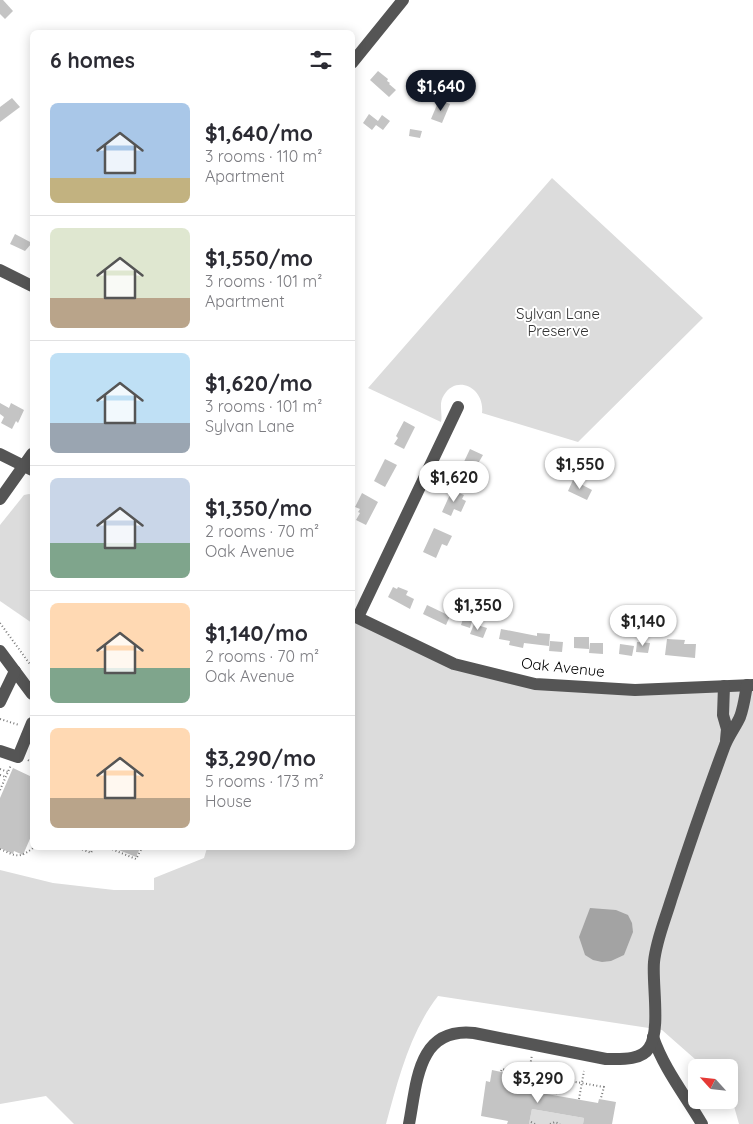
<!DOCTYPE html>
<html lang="en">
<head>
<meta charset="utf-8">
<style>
  body { margin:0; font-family:Quicksand,sans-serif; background:#f2f2f3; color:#2b2b33; height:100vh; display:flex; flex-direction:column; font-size:19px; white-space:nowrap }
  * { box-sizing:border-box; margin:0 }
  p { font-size:16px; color:#7c7c81 }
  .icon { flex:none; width:28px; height:28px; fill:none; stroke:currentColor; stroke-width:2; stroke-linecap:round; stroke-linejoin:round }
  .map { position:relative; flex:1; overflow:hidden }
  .panel { position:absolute; left:30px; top:30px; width:325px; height:820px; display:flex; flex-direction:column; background:#fff; border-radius:8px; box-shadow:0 2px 12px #0003 }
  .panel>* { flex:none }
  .needle { width:32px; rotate:297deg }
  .buttons { position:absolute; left:688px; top:1059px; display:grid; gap:10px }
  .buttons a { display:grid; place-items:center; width:50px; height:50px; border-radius:8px; background:#fff; box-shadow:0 2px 12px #0003; font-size:25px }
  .price { position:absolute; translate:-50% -42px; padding:0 11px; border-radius:18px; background:#fff; color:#222; font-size:16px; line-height:32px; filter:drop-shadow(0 1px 2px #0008) }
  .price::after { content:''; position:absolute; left:50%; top:30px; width:15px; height:11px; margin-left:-8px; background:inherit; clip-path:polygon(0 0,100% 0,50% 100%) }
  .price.current { background:#111827; color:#fff }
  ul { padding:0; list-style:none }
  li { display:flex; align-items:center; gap:15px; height:125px; padding:0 20px }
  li+li { border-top:1px solid #e1e1e2 }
  li span { display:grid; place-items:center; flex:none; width:140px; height:100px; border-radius:8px; color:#555 }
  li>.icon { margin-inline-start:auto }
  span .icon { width:60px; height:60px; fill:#fffc; stroke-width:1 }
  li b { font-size:21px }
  h2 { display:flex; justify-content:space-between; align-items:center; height:60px; padding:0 20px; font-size:21px }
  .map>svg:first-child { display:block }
  .green { fill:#dcdcdc }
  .water { fill:#a3a3a3 }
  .building { fill:#c4c4c4 }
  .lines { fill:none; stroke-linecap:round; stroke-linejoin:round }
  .path { stroke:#777; stroke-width:2; stroke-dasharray:1 2.5; stroke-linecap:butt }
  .minor { stroke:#555; stroke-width:12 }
  .labels { text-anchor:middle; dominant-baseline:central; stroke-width:4; stroke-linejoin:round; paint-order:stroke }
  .park-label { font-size:15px; fill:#333; stroke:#fff }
  .street-label { font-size:15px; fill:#000; stroke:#fff }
</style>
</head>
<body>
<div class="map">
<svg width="753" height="1124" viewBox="0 0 753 1124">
  <rect width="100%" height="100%" fill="#fff"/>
  <g class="green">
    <path d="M552,178l151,140 -125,124 -96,-29c3,-25 -25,-39 -38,-18 -6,9 -1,18 -3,27l-73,-34z"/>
    <polygon points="29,494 32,495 32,623 0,601 0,525 24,495"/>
    <path d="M353,615l101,49 81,20 218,1v439h-14l-7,-25 -3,-3v-28l-25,-1 -42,-37 -224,-34c-28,36 -40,84 -52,128h-312l-28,-28 -46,8v-234l53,13 61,7h40v-12l50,-20 3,-10h145z"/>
    <polygon points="532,1109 584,1118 583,1124 529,1124"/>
  </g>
  <polygon class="water" points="590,908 616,910 628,915 632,923 633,932 624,955 611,961 602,962 593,960 585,955 579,937"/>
  <g class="building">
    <polygon points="0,0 3,0 13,11 5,19 0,14"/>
    <polygon points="378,71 388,79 387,81 390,83 389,84 396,90 389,97 370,80"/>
    <polygon points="12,98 20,107 0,122 0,107"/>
    <polygon points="439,100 450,104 442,123 431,119"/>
    <polygon points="369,114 378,121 382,115 390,121 383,130 376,125 372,130 363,123"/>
    <polygon points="410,129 422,131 420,138 409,136"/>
    <polygon points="15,234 32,243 25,251 10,244"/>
    <polygon points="0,403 9,408 11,403 24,410 18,423 16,421 12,429 1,423 4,417 0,414"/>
    <polygon points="404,421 415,427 404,449 394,444 398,438 396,436"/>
    <polygon points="470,449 483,455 469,479 460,474 463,467 462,466"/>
    <polygon points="385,459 397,465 385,487 374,481"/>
    <polygon points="573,480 592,490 587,500 568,491"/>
    <polygon points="452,490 464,495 462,499 466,501 461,512 454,509 451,516 442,512"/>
    <polygon points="362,493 378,502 366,525 356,520 360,513 358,512 360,509 355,507"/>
    <polygon points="434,528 452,536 447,546 442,544 436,558 423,552"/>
    <polygon points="393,587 397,589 398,587 408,591 406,595 414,599 410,609 388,597"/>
    <polygon points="427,605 450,616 446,625 423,614"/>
    <polygon points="466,610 469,620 472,621 470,628 461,625"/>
    <polygon points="474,624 487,628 483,638 470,634"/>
    <polygon points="501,629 537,636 537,633 550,634 549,646 524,643 523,648 509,645 510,641 499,639"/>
    <polygon points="574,637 589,637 589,649 574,648"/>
    <polygon points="667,639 685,640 684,644 696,644 695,658 665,655"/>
    <polygon points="550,641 563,642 562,652 549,651"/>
    <polygon points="637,642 650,643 648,653 636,652"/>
    <polygon points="590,643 603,643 603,654 589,653"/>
    <polygon points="620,644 634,646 632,656 619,654"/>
    <polygon points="13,768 32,777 32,834 23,855 14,851 13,854 0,848 0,798"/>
    <polygon points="114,848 140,848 136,857"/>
    <polygon points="492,1070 506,1073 504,1084 520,1087 521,1082 542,1086 541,1093 598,1103 599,1099 616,1102 612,1124 583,1124 584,1118 532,1109 529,1124 507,1124 508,1121 481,1116 486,1081 490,1082"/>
  </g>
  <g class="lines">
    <g class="path">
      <polyline points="0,623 32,667"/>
      <polyline points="0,719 19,725"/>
      <polyline points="28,760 32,763"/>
      <polyline points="0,769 8,772"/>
      <polyline points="0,775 6,777"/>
      <polyline points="0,790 11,765"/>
      <polyline points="79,848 91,853 93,848"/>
      <polyline points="109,848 136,859 142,848"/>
      <path d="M0,849c16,7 19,10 33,-1"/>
      <polyline points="501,1071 502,1069 604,1087 601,1098"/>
      <polyline points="527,1082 532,1055"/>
      <polyline points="556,1094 561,1067"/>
      <polyline points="579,1099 584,1071"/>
      <polyline points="531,1122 535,1124"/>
      <polyline points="550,1124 555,1122 560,1124"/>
    </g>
    <g class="minor">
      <polyline points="352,63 403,0"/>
      <polyline points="0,270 32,286"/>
      <polyline points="0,454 32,470"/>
      <polyline points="0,499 32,454"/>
      <polyline points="352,615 454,664 535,684 635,690 753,685"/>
      <polyline points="358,617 458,407"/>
      <polyline points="0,651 32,694"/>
      <polyline points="724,686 723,715 727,729 726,740"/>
      <polyline points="0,702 15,671"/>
      <polyline points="0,751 18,757 32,723"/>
      <path d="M653,1037c11,32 32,58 49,87"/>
      <path d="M409,1124c8,-41 8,-97 65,-91l132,26c13,0 35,2 43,-11 12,-17 3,-65 5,-86 2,-21 11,-42 17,-62 17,-52 35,-104 54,-155 4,-10 11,-19 15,-28 4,-11 5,-21 7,-32"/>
    </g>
  </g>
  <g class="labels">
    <g class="park-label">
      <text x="558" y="313">Sylvan Lane<tspan x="558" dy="17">Preserve</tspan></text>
    </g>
    <g class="street-label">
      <text transform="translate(563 667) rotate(6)">Oak Avenue</text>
    </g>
  </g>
</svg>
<div class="buttons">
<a><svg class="needle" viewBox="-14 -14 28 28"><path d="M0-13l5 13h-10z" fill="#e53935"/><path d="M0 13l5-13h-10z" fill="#7c7c81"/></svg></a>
</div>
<b class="price current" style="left:441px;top:112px">$1,640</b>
<b class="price" style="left:580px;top:490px">$1,550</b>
<b class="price" style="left:454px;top:503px">$1,620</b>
<b class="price" style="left:478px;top:631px">$1,350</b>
<b class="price" style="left:643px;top:647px">$1,140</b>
<b class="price" style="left:538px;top:1104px">$3,290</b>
<section class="panel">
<h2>6 homes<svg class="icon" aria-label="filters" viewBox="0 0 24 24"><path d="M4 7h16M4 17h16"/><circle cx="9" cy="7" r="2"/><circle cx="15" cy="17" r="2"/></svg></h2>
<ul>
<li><span style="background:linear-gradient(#a9c7e8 75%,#c2b280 0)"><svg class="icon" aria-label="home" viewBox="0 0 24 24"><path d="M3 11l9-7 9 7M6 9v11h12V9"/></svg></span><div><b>$1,640/mo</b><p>3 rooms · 110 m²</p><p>Apartment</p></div></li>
<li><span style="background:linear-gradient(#dfe7d0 70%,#b9a48a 0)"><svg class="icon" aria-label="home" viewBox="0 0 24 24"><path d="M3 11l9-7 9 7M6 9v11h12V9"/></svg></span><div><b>$1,550/mo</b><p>3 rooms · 101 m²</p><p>Apartment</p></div></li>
<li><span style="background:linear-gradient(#bfe0f5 70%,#9aa5b1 0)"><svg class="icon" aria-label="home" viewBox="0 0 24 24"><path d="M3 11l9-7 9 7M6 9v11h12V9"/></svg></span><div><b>$1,620/mo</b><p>3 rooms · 101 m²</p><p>Sylvan Lane</p></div></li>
<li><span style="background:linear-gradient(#c9d6e8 65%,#7fa58c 0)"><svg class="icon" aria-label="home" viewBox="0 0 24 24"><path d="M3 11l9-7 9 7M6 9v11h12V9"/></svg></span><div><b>$1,350/mo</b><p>2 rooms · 70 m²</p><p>Oak Avenue</p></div></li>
<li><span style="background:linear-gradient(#ffd9b3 65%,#7fa58c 0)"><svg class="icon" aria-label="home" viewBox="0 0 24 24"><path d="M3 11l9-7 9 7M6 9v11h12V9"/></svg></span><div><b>$1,140/mo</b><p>2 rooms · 70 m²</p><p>Oak Avenue</p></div></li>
<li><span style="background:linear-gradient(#ffd9b3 70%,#b9a48a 0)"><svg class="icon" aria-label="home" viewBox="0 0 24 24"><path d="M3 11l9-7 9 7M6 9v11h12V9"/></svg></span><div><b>$3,290/mo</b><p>5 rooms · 173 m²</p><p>House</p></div></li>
</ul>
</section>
</div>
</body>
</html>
